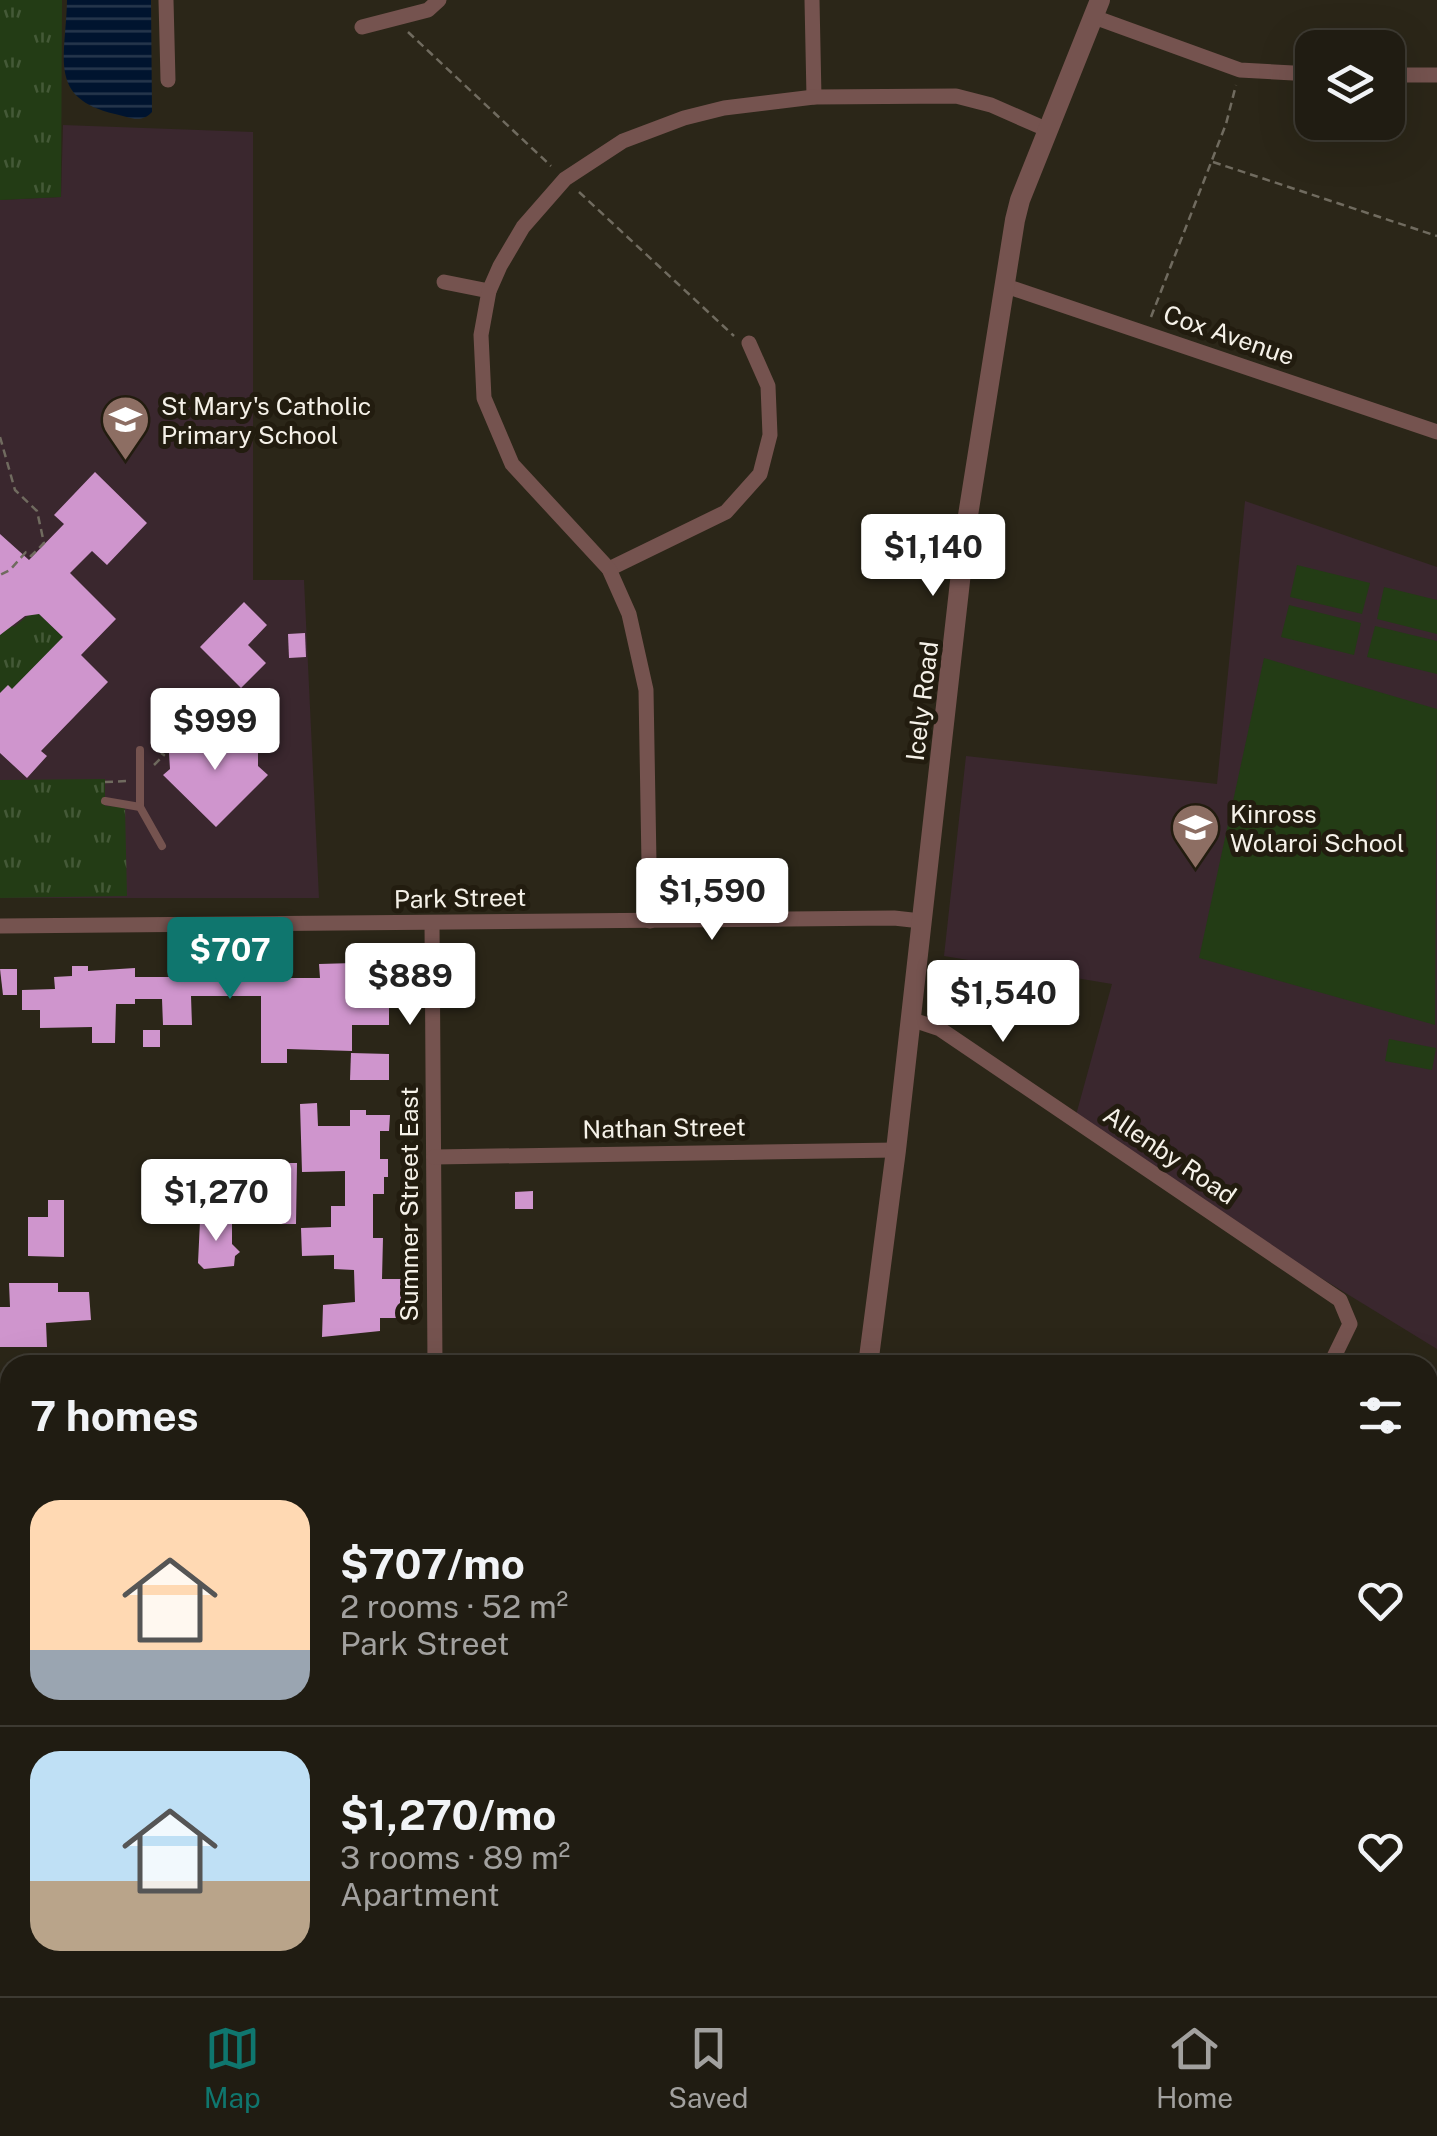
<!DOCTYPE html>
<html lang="en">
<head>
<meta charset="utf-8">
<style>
  body { margin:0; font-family:"Public Sans",sans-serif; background:#2d2920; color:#f1f3f6; height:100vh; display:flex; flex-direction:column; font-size:38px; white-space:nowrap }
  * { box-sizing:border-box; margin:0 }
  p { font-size:32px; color:#a2a19f }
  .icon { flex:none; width:55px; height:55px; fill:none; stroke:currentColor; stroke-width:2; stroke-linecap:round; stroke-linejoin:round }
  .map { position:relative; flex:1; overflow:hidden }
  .sheet { position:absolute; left:0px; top:1355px; width:1438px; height:642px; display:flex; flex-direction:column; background:#201c12; border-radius:30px 30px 0 0; box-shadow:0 10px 40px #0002,0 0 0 2px #3d3a32 }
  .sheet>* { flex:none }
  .fabs { position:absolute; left:1295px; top:30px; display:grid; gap:20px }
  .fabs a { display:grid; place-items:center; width:110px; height:110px; border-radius:20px; background:#201c12; box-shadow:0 10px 40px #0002,0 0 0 2px #3d3a32; font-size:50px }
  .price { position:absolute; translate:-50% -85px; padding:0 22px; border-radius:10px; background:#fff; color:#222; font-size:32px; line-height:65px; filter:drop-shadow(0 2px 5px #0008) }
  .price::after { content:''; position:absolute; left:50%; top:60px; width:30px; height:22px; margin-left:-15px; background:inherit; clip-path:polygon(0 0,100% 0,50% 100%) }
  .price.active { background:#0f766e; color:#fff }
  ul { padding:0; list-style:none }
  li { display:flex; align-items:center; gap:30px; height:250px; padding:0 30px }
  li+li { border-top:2px solid #3d3a32 }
  li span { display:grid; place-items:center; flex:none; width:280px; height:200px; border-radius:30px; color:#555 }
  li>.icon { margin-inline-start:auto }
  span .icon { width:120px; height:120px; fill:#fffc; stroke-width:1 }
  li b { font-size:42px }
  h2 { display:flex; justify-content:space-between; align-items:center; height:120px; padding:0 30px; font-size:42px }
  .dock { display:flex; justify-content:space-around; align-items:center; height:140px; border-top:2px solid #3d3a32; background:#201c12; font-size:28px; color:#a2a19f }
  .dock a { display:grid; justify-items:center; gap:5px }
  .dock .active { color:#0f766e }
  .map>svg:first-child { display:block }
  .education { fill:#3a272e }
  .grass { fill:#233c15 }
  .park { fill:url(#park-tufts) }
  .water { fill:url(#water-rules) }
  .building { fill:#cf95cd }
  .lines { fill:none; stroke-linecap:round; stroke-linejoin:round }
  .path { stroke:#706b5f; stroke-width:2.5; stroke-dasharray:8 5; stroke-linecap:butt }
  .service { stroke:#75534f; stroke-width:8 }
  .minor { stroke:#75534f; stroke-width:15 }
  .tertiary { stroke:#75534f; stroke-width:20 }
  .labels { text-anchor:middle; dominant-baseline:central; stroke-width:10; stroke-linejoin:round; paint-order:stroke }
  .street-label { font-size:25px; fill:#f5f1e8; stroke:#221c0f }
  .poi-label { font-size:25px; fill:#f5f1e8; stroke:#221c0f; text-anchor:start }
</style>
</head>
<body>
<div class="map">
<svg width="1437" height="1996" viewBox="0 0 1437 1996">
  <defs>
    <pattern id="park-tufts" width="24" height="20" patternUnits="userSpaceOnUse" patternTransform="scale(2.5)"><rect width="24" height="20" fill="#233c15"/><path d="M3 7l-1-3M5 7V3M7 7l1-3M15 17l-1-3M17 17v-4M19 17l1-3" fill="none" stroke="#445937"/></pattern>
    <pattern id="water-rules" width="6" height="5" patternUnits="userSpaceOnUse" patternTransform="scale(2.5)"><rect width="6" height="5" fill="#00142f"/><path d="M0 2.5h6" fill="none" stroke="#26374d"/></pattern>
  </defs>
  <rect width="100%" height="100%" fill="#2b2618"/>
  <g class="education">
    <polygon points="63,125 253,132 253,580 304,580 319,898 0,898 0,200 61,197"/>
    <polygon points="1245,501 1437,567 1437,1349 1073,1126 1112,984 944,956 966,756 1217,784"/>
    <polygon points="1437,1551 1437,1996 1297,1996 1275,1988 1428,1988 1428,1571"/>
  </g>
  <g class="grass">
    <polygon points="1297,565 1370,583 1362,614 1290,597"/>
    <polygon points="1384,587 1437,600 1437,634 1377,619"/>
    <polygon points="1289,605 1361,623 1354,655 1281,637"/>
    <polygon points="1375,626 1437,641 1437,674 1367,657"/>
    <polygon points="1264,658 1437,709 1435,1025 1199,958"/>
    <polygon points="1389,1039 1436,1048 1432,1070 1385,1061"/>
    <polygon points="1437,1579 1437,1711 1428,1702 1428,1599"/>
    <polygon points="1437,1846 1437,1996 1408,1996 1397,1988 1428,1988 1428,1851"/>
  </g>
  <g class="park">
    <polygon points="0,0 62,0 61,197 0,200"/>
    <polygon points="35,610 63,637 0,717 0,635 10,625 14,627"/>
    <polygon points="105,779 105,806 125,807 127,896 0,898 0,780"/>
  </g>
  <path class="water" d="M67,0h84l1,112c-11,12 -23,5 -37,2 -68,-16 -49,-56 -48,-114z"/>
  <g class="building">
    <polygon points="95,472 147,523 107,565 92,551 70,573 116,619 81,655 108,682 41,751 47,756 27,778 0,753 0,693 8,685 12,689 63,637 39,614 25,616 0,635 0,534 29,560 64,524 54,515"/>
    <polygon points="244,602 267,625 248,645 266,663 241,688 200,647"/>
    <polygon points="305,633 306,657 289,658 288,634"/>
    <polygon points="182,735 247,735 247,740 258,749 258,766 268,775 216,827 163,775 170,769 169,753 183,740"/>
    <polygon points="286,958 286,978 320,978 319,964 389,962 389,1025 352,1025 352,1051 287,1049 287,1063 261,1063 261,996 191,996 192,1025 163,1025 162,999 135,999 135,1004 116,1004 115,1043 92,1043 92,1027 40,1028 40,1010 22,1010 22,990 55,989 54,977 72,976 72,966 88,966 88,971 135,968 135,977 221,977 221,973 261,972 261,967 268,967 267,959"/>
    <polygon points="0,969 17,969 17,995 3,995"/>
    <rect x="143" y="1030" width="17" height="17"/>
    <polygon points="351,1053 389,1054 389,1080 350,1080"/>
    <polygon points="317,1103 318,1126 350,1126 350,1110 366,1110 366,1115 390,1115 389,1131 380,1131 380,1159 388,1159 388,1177 384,1177 384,1194 373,1194 373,1238 383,1238 382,1279 401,1279 402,1318 380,1318 380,1331 322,1337 323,1305 355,1302 354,1270 334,1269 334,1255 302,1256 301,1228 331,1227 331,1206 345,1206 345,1171 302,1172 300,1104"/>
    <polygon points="279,1163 297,1163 296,1224 274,1224 272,1192 280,1192"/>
    <polygon points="533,1191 533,1209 515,1209 515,1192"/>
    <polygon points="48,1200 64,1200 64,1257 28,1256 28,1217 48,1217"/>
    <polygon points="232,1219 232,1244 240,1252 235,1256 234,1266 204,1269 198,1263 200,1221"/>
    <polygon points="9,1283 58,1283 58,1292 89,1292 91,1320 46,1323 47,1347 0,1347 0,1307 10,1307"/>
  </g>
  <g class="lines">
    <g class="path">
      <polyline points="408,32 551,166"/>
      <polyline points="1213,162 1437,236"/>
      <polyline points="579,192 734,336"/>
      <polyline points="1151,317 1226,124 1236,85"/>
      <polyline points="0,437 15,490 37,511 44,543 31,556 26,552 10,570 0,575"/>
      <polyline points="154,765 164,755 161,753"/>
      <polyline points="105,782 128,781"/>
    </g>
    <g class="service">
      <polyline points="140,750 140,807"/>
      <polyline points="105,801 140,807 162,846"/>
    </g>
    <g class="minor">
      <polyline points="166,0 168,80"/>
      <polyline points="812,0 814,97"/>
      <polyline points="1094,17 1240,70 1312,74"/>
      <polyline points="362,27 428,10 439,0"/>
      <polyline points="1388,75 1437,75"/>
      <polyline points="444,282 489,291"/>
      <polyline points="1006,286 1437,432"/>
      <polyline points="609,569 726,512 760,474 770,435 768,386 749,343"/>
      <polyline points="650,921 646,690 629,614 609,569 512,464 484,398 481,335 489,291 500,266 523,227 565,179 623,141 684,118 724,108 814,97 956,96 991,105 1048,130"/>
      <polyline points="432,923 435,1365"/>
      <polyline points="0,926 894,918 921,921"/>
      <polyline points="910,1019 940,1029 1340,1300 1350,1324 1330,1365"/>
      <polyline points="434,1157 896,1150"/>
      <polyline points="0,1850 10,1850"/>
      <polyline points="438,1988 438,1996"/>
      <polyline points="1100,1988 1103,1996"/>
    </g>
    <g class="tertiary">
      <polyline points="868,1365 896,1150 966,528 1015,220 1020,200 1100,0"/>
      <polyline points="0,1388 10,1388"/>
      <polyline points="887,1988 892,1996"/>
    </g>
  </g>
  <defs>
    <symbol id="school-pin" viewBox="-11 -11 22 30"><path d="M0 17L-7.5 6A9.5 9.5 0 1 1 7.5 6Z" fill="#8d6e63" stroke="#221c0f"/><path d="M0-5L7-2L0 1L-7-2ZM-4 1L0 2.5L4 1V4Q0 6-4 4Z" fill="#fff"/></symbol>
  </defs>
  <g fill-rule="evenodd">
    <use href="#school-pin" x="98" y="392" width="55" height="75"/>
    <use href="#school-pin" x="1168" y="800" width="55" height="75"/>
  </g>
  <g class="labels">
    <g class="street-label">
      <text transform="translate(1229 335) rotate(19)">Cox Avenue</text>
      <text transform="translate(922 701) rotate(-83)">Icely Road</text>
      <text transform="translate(460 898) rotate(-1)">Park Street</text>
      <text transform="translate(664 1128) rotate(-1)">Nathan Street</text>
      <text transform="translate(1170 1155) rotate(34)">Allenby Road</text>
      <text transform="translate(409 1204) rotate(-90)">Summer Street East</text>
    </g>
    <g class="poi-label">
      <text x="161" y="406">St Mary's Catholic<tspan x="161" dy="29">Primary School</tspan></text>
      <text x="1230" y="814">Kinross<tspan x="1230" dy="29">Wolaroi School</tspan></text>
    </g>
  </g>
</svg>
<div class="fabs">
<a><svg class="icon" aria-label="layers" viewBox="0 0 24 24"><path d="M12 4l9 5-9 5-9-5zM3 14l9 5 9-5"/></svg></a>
</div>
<b class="price" style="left:933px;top:599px">$1,140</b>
<b class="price" style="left:215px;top:773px">$999</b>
<b class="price" style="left:712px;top:943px">$1,590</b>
<b class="price active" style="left:230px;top:1002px">$707</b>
<b class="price" style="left:410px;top:1028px">$889</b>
<b class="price" style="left:1003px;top:1045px">$1,540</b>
<b class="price" style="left:216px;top:1244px">$1,270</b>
<section class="sheet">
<h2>7 homes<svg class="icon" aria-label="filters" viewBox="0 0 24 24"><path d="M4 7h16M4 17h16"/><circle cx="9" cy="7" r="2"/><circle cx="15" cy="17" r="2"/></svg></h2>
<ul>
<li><span style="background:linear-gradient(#ffd9b3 75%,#9aa5b1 0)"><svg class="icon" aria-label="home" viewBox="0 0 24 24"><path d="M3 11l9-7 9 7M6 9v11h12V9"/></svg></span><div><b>$707/mo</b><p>2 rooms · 52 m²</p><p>Park Street</p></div><svg class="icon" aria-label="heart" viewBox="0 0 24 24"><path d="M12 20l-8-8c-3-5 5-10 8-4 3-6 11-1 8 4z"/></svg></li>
<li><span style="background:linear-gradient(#bfe0f5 65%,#b9a48a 0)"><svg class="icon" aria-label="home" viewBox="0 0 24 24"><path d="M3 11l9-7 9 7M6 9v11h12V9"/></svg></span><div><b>$1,270/mo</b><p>3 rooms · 89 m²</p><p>Apartment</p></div><svg class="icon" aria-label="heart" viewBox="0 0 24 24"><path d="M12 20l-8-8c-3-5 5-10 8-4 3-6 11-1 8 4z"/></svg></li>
</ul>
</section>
</div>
<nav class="dock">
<a class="active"><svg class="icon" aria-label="map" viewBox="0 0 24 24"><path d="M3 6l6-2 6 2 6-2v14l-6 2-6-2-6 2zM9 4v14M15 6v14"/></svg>Map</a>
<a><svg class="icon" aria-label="saved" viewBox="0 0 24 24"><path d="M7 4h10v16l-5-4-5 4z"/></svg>Saved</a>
<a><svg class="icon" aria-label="home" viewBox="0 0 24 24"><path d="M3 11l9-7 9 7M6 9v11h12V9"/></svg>Home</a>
</nav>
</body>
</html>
